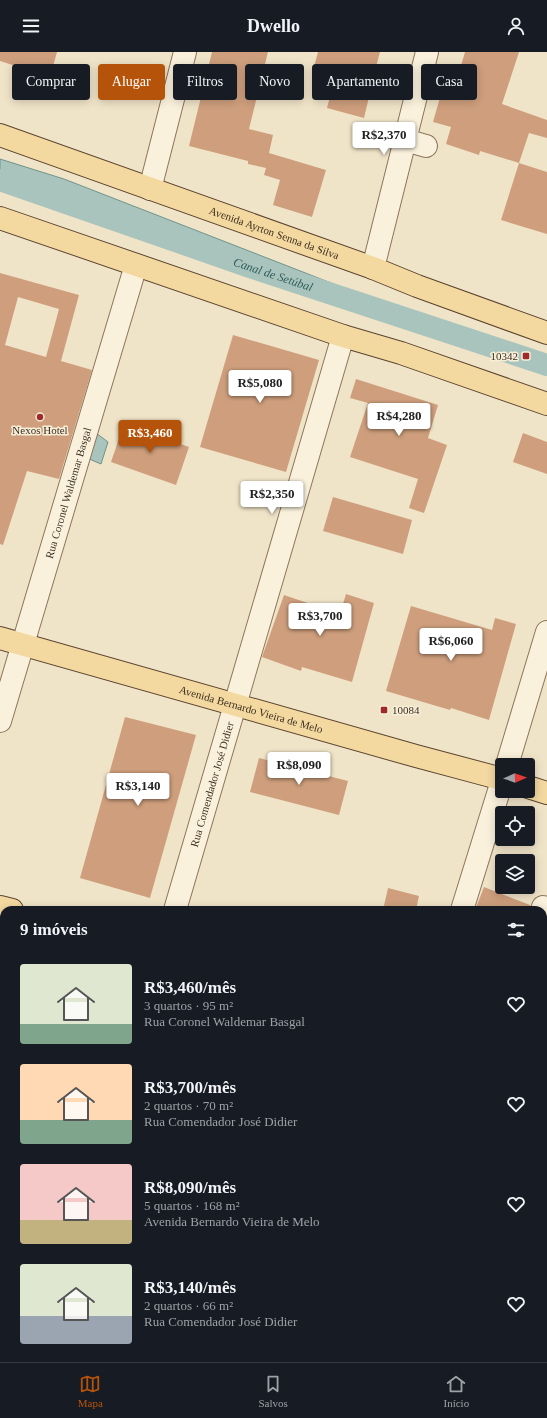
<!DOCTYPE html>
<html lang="pt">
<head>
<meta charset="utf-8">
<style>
  body { margin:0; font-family:"Times New Roman",serif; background:#242831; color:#f1f3f6; height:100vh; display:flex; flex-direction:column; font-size:15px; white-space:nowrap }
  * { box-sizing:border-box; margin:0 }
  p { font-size:13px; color:#9ea1a6 }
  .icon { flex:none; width:22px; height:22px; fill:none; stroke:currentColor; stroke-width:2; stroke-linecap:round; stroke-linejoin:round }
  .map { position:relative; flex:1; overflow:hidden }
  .details { position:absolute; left:0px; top:854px; width:547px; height:456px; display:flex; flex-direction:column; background:#171b24; border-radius:12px 12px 0 0; box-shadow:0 2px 10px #0003 }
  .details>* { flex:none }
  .top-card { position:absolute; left:12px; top:12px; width:523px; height:36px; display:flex; gap:8px }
  .needle { width:26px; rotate:88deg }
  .tools { position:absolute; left:495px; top:706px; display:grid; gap:8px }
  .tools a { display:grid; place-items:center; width:40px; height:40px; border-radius:4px; background:#171b24; box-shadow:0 2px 10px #0003; font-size:20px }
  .price { position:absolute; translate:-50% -34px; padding:0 9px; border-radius:4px; background:#fff; color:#222; font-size:13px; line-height:26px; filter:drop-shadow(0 1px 2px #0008) }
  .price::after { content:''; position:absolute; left:50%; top:24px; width:12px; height:9px; margin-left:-6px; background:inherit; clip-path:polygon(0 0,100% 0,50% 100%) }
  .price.active { background:#b45309; color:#fff }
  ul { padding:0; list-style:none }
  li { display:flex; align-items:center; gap:12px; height:100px; padding:0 20px }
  li span { display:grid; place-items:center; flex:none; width:112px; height:80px; border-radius:4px; color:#555 }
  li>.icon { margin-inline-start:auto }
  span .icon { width:48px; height:48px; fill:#fffc; stroke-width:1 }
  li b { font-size:17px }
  h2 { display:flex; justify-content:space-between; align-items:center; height:48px; padding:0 20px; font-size:17px }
  .pill { padding:0 14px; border-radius:4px; background:#171b24; box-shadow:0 2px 10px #0003; font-size:14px; line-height:36px }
  .pill.active { background:#b45309; color:#fff }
  header { display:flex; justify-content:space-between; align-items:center; height:52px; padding:0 20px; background:#171b24; font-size:18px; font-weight:600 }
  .menu { display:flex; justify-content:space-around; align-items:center; height:56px; border-top:1px solid #363941; background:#171b24; font-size:11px; color:#9ea1a6 }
  .menu a { display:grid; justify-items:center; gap:2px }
  .menu .active { color:#b45309 }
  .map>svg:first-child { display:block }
  .sand { fill:#ecd9a5 }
  .water { fill:#a9c4bc; stroke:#6f938a }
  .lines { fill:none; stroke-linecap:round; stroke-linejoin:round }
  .canal { stroke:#a9c4bc; stroke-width:22 }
  .building { fill:#cf9f7d; fill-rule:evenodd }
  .minor-casing { stroke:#8d765c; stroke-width:24 }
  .major-casing { stroke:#5b4430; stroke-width:24 }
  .minor { stroke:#faf1dc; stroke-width:22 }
  .major { stroke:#f3d9a0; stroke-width:22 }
  .poi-dot { fill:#9e2a2b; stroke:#f7eed8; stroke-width:1.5 }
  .labels { text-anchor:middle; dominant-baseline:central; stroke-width:3; stroke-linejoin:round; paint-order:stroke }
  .street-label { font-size:11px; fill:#3d2e20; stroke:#f7eed8 }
  .poi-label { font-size:11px; fill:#3d2e20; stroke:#f7eed8; text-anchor:end }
  .water-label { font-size:12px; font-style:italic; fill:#2f5d5a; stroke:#f7eed8 }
</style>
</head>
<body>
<header><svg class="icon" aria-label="menu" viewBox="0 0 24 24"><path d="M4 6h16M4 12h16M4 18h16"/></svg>Dwello<svg class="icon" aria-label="person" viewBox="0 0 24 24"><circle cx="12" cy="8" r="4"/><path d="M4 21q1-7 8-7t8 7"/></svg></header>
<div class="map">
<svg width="547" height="1310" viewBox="0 0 547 1310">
  <rect width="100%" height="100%" fill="#f0e4c8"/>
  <g class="sand">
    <polygon points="0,886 4,887 4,1099 0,1098"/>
    <polygon points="543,1047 547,1048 547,1274 543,1272"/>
  </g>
  <g class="water">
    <polygon points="0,107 64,127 398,257 547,305 547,312 0,126"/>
    <polygon points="96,381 108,390 101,412 87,406"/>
    <polygon points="0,1158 4,1159 4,1306 426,1306 439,1310 0,1310"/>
  </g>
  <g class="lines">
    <path class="canal" id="s1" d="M0,128l250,87 297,98"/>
  </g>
  <g class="building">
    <polygon points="0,0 57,0 50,25 0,9"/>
    <polygon points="212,0 268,0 249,77 273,83 269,101 326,118 312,165 273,153 280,128 264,123 266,116 248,112 248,109 189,94"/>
    <polygon points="318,0 380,0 368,44 369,45 364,66 327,56 334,29 312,22"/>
    <polygon points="465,0 519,0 502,52 547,68 547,86 529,81 519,111 480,99 479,103 446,92 451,75 433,70 441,42 430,39 437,12 460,17"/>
    <polygon points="519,111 547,120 547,182 501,168"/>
    <path d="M0,221l79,22 -18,66 31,9 -33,109 -32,-8 -24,74 -3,-1zM18,245l41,12 -13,48 -41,-12z"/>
    <polygon points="233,283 319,308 286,420 200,395"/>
    <polygon points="356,327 438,353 428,386 447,393 424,461 409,456 418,427 350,405 368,351 350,346"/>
    <polygon points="124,372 189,395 176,433 111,410"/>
    <polygon points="523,381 547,390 547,422 513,410"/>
    <polygon points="333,445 412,468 403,502 323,479"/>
    <polygon points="346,542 374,551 352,630 302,615 301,619 262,605 284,543 340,562"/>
    <polygon points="411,554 492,578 495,566 516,572 489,668 451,656 450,658 386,639"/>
    <polygon points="125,665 196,683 150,846 80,826"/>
    <polygon points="259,706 348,729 339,763 250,740"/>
    <polygon points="484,835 530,853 530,858 475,858"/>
    <polygon points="388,836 419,844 416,858 383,858"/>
  </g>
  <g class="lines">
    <defs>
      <g id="minor">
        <polyline points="405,88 426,94"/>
        <polyline points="150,137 185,0"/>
        <polyline points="373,216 427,0"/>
        <path id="s2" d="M0,669l136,-456"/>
        <polyline points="507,713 547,580"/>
        <path id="s3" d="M175,858l168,-574"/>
        <polyline points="462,858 502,729"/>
        <polyline points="542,858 543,855"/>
      </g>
      <g id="major">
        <path id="s4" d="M0,83l373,133 44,18 130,47"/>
        <polyline points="0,166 343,284 401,301 547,352"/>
        <path id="s5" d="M0,586l416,118 86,23"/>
        <polyline points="528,735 547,741"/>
        <polyline points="0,855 12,858"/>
        <polyline points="543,1018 547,1019"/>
      </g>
    </defs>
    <use href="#minor" class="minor-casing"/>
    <use href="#major" class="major-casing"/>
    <use href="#minor" class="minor"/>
    <use href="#major" class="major"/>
  </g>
  <g class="poi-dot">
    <rect x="522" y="300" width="8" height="8" rx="2"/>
    <circle cx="40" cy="365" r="4"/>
    <rect x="380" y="654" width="8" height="8" rx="2"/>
  </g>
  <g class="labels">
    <g class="street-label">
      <text stroke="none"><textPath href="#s4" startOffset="291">Avenida Ayrton Senna da Silva</textPath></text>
      <text stroke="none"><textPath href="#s2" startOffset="238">Rua Coronel Waldemar Basgal</textPath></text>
      <text stroke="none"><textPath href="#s5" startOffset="261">Avenida Bernardo Vieira de Melo</textPath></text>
      <text stroke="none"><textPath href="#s3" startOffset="131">Rua Comendador José Didier</textPath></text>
    </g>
    <g class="poi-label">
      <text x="518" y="304">10342</text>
      <text x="40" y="378" text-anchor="middle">Nexos Hotel</text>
      <text x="392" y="658" text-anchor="start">10084</text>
    </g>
    <g class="water-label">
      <text stroke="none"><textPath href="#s1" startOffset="289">Canal de Setúbal</textPath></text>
    </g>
  </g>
</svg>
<div class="tools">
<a><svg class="needle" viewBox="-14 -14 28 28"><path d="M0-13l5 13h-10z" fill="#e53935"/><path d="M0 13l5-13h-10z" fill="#9ea1a6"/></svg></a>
<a><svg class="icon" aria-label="locate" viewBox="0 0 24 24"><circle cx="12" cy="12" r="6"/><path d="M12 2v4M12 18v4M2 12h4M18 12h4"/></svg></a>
<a><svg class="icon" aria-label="layers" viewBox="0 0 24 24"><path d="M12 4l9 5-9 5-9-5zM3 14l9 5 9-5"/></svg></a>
</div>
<b class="price" style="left:384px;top:104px">R$2,370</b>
<b class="price" style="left:260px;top:352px">R$5,080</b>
<b class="price" style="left:399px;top:385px">R$4,280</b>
<b class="price active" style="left:150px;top:402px">R$3,460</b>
<b class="price" style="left:272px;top:463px">R$2,350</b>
<b class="price" style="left:320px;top:585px">R$3,700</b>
<b class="price" style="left:451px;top:610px">R$6,060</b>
<b class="price" style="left:299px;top:734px">R$8,090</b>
<b class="price" style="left:138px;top:755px">R$3,140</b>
<div class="top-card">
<a class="pill">Comprar</a>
<a class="pill active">Alugar</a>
<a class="pill">Filtros</a>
<a class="pill">Novo</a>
<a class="pill">Apartamento</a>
<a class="pill">Casa</a>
</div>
<section class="details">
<h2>9 imóveis<svg class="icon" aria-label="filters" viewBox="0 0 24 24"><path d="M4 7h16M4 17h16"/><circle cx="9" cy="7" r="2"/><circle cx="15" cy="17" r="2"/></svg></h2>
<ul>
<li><span style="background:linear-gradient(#dfe7d0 75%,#7fa58c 0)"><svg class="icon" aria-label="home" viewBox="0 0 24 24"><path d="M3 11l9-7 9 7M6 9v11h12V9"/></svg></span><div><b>R$3,460/mês</b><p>3 quartos · 95 m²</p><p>Rua Coronel Waldemar Basgal</p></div><svg class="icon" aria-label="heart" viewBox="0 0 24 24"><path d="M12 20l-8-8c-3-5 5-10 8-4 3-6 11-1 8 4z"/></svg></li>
<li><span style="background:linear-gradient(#ffd9b3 70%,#7fa58c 0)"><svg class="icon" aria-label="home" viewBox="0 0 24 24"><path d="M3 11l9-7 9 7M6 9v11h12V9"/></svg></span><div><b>R$3,700/mês</b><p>2 quartos · 70 m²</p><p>Rua Comendador José Didier</p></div><svg class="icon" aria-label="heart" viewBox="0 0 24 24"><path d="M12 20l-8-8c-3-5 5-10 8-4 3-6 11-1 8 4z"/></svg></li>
<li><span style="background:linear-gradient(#f6c9c9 70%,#c2b280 0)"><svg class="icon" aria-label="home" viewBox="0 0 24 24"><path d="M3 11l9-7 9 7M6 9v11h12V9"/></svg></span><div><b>R$8,090/mês</b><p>5 quartos · 168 m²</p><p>Avenida Bernardo Vieira de Melo</p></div><svg class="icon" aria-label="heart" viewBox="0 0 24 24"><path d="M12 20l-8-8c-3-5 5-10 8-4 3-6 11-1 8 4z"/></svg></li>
<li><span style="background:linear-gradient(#dfe7d0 65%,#9aa5b1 0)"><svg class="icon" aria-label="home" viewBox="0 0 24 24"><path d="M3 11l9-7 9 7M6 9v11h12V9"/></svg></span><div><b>R$3,140/mês</b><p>2 quartos · 66 m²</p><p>Rua Comendador José Didier</p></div><svg class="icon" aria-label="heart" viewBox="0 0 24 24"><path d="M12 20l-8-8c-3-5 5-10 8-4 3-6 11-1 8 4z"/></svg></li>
</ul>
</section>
</div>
<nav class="menu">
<a class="active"><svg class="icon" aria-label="map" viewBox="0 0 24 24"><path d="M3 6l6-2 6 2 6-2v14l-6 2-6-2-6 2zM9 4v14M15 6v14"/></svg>Mapa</a>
<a><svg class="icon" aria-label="saved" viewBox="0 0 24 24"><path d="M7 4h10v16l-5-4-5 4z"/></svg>Salvos</a>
<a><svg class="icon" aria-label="home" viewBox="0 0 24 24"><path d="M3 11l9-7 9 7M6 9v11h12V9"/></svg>Início</a>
</nav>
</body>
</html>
